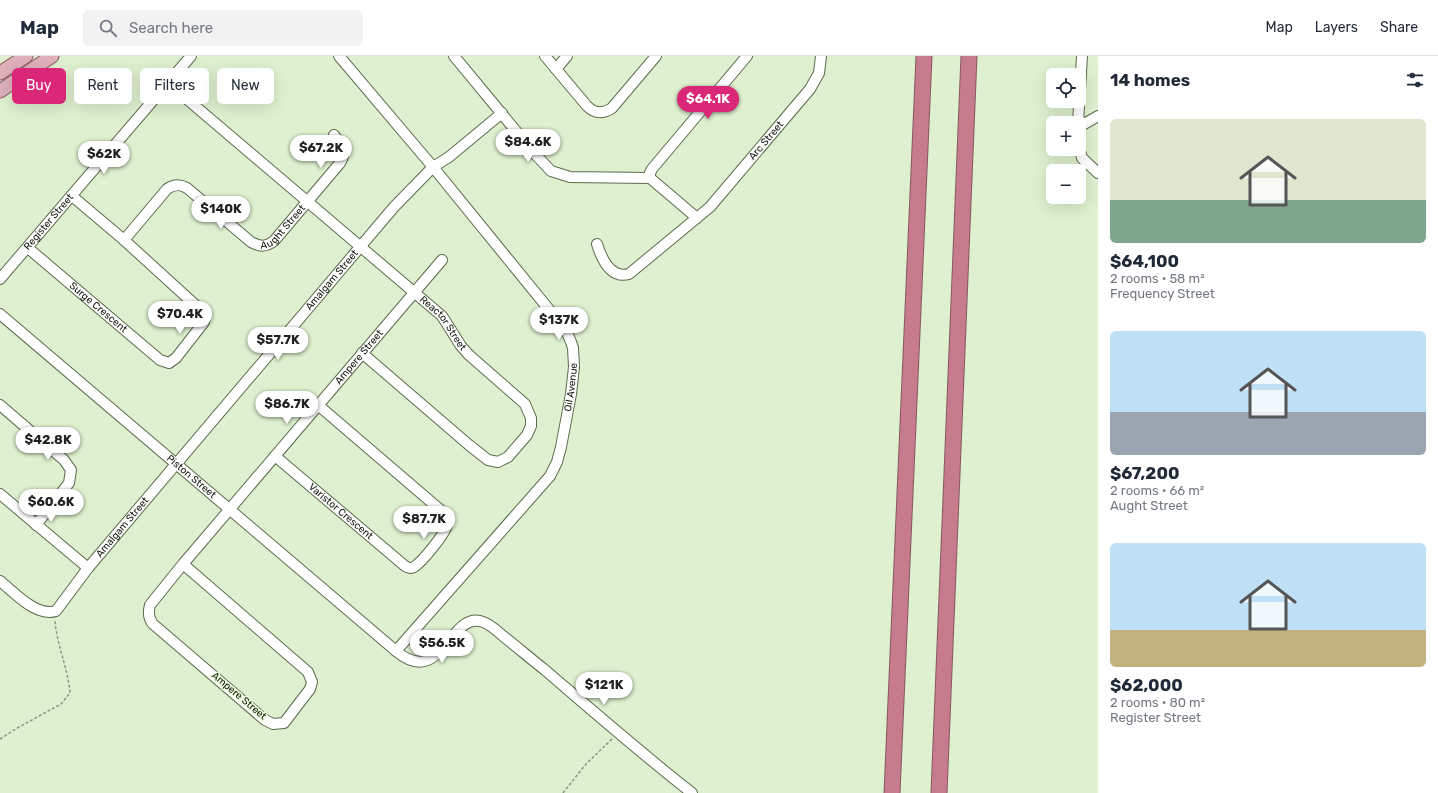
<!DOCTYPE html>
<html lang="en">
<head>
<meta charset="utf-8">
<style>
  body { margin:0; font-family:Rubik,sans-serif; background:#f2f2f3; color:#1f2937; height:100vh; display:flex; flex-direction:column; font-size:15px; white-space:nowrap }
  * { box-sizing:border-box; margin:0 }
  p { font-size:13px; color:#747a83 }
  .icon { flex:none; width:22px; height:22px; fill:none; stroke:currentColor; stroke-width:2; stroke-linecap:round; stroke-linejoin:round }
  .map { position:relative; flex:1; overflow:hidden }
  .drawer { display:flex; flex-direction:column; background:#fff; width:340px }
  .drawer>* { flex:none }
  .hud { position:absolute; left:12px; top:12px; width:380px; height:36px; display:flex; gap:8px }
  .tools { position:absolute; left:1046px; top:12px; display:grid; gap:8px }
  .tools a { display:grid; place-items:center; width:40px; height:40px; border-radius:6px; background:#fff; box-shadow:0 4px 16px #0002; font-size:20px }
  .price { position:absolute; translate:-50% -34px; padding:0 9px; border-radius:14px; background:#fff; color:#222; font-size:13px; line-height:26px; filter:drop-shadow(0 1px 2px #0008) }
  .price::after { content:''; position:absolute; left:50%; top:24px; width:12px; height:9px; margin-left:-6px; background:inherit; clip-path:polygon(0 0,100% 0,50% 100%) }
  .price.on { background:#db2777; color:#fff }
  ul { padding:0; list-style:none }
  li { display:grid; align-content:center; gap:8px; height:212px; padding:0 12px }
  li span { display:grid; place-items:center; height:124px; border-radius:6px; color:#555 }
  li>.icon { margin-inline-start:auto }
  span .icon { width:72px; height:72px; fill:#fffc; stroke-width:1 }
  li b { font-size:17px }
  h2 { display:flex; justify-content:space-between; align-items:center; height:48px; padding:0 12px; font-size:17px }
  .tag { padding:0 14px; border-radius:6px; background:#fff; box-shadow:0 4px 16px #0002; font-size:14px; line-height:36px }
  .tag.on { background:#db2777; color:#fff }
  header { display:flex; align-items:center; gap:24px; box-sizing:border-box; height:56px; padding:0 20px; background:#fff; border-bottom:1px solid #e0e1e3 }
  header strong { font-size:19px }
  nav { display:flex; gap:22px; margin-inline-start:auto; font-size:14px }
  .search { width:280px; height:36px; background:#f2f2f3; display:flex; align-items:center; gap:10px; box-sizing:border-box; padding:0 14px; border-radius:6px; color:#747a83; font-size:15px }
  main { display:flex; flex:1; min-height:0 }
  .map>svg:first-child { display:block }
  .building { fill:#9fb78a; stroke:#859576 }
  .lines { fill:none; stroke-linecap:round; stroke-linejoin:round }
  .minor-casing { stroke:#5c6b4e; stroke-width:12 }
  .major-casing { stroke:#86585f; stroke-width:15 }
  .highway-casing { stroke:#86585f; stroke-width:17 }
  .path { stroke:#8b9880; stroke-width:1.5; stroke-dasharray:3 2; stroke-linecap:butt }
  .minor { stroke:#fff; stroke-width:10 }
  .major { stroke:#ddb0ba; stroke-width:13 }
  .highway { stroke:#c67c8c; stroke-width:15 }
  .labels { text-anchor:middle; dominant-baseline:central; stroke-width:3; stroke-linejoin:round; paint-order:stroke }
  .street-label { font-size:10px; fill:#10160b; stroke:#ecfddc }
</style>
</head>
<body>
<header>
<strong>Map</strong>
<div class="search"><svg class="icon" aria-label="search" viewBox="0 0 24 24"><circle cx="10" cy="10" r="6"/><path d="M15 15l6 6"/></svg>Search here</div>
<nav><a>Map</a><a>Layers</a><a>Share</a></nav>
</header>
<main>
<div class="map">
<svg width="1098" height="737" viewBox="0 0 1098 737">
  <rect width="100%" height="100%" fill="#def0cf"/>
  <polygon class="building" points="1050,14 1066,15 1066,17 1070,17 1070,19 1053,19 1053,27 1049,27"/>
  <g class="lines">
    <defs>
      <g id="minor">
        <polyline points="454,0 535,98 551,115 570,121 650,122 697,162"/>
        <path d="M545,0l42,50c8,8 16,8 25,2l44,-52"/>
        <polyline points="556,13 567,0"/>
        <path id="s1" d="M168,27l274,233 19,30 8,9 56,49 6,14v8l-4,9 -19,22 -10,5 -10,-2 -19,-15 -107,-92"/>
        <polyline points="1078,67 1082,0"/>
        <polyline points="1079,71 1098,60"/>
        <polyline points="1079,91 1082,102 1098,117"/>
        <polyline points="650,122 650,117 652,113 747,0"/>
        <path id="s2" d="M124,184l43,-51c7,-5 13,-5 20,-1l64,54c9,5 15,5 23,-1l66,-78c7,-11 2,-18 -6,-28"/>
        <path id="s3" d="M597,188c4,13 13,35 32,30l81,-67 100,-118 9,-16 2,-17"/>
        <path id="s4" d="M28,192l132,112 9,3 7,-5 28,-36 1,-5 -2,-5 -79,-72 -52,-44"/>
        <path id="s5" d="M0,223l191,-223"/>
        <path id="s6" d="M0,258l396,337 154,-175 7,-14 4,-15 10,-53 3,-27 -1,-19 -2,-6 -5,-12 -6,-7 -127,-156 -94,-111"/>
        <polyline points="0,349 64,404 71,414 69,427 36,469"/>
        <path id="s7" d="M275,400l130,110c3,2 5,3 9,1 8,-5 31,-33 33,-42 1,-5 -1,-8 -3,-12l-126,-108"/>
        <polyline points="0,438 88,512"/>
        <path id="s8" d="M183,508l125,108 4,10 -2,7 -26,34 -11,1 -8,-4 -112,-96c-5,-6 -5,-12 -3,-19l33,-41 259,-304"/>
        <path id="s9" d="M0,525c15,12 36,36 56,30l32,-43 306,-361 39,-40 16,-10 53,-44"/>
        <path d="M396,595c46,39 54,-42 87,-29 7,2 14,9 20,14 14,11 28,23 42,34 49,42 97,84 147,123"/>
      </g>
      <g id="major">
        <polyline points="0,17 26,0"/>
        <polyline points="0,35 52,0"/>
      </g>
      <g id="highway">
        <polyline points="892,737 924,0"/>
        <polyline points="939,737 969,0"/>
      </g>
    </defs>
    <use href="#minor" class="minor-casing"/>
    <use href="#major" class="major-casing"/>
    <use href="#highway" class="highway-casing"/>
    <g class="path">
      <path d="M0,683l19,-12 42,-23 9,-11c-2,-25 -13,-47 -15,-72"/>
      <polyline points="563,737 586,708 612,683"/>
    </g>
    <use href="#minor" class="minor"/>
    <use href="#major" class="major"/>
    <use href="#highway" class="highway"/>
  </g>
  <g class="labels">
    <g class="street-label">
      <text stroke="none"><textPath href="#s3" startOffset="241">Arc Street</textPath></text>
      <text stroke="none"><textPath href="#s5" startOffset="75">Register Street</textPath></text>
      <text stroke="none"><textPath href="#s2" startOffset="212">Aught Street</textPath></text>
      <text stroke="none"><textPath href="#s9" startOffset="497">Amalgam Street</textPath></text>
      <text stroke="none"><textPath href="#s4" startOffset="92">Surge Crescent</textPath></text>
      <text stroke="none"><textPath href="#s1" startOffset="366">Reactor Street</textPath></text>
      <text stroke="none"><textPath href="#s8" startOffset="738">Ampere Street</textPath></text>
      <text stroke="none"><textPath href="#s6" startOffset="845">Oil Avenue</textPath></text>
      <text stroke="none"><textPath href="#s6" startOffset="251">Piston Street</textPath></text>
      <text stroke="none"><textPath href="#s7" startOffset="86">Varistor Crescent</textPath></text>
      <text stroke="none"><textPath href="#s9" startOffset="173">Amalgam Street</textPath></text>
      <text transform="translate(239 640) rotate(40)">Ampere Street</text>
    </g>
  </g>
</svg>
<div class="tools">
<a><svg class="icon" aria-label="locate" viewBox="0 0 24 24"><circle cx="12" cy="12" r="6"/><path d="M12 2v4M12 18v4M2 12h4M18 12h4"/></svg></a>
<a>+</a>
<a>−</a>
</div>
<b class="price on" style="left:708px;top:64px">$64.1K</b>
<b class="price" style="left:528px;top:107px">$84.6K</b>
<b class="price" style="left:321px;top:113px">$67.2K</b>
<b class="price" style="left:104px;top:119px">$62K</b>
<b class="price" style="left:221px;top:174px">$140K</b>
<b class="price" style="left:180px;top:279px">$70.4K</b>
<b class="price" style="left:559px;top:285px">$137K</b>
<b class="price" style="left:278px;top:305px">$57.7K</b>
<b class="price" style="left:287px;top:369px">$86.7K</b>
<b class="price" style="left:48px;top:405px">$42.8K</b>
<b class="price" style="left:51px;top:467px">$60.6K</b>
<b class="price" style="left:424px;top:484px">$87.7K</b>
<b class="price" style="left:442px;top:608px">$56.5K</b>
<b class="price" style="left:604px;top:650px">$121K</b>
<div class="hud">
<a class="tag on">Buy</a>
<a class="tag">Rent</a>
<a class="tag">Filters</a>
<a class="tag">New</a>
</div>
</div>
<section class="drawer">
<h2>14 homes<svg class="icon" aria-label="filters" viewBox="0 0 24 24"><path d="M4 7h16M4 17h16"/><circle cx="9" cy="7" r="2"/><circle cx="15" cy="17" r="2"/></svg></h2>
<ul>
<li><span style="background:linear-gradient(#dfe7d0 65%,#7fa58c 0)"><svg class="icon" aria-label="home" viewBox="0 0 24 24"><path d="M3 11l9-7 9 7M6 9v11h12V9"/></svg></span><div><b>$64,100</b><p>2 rooms · 58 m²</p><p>Frequency Street</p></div></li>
<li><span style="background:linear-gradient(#bfe0f5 65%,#9aa5b1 0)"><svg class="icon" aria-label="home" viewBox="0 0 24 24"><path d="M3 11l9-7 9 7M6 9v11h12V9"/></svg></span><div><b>$67,200</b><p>2 rooms · 66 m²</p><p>Aught Street</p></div></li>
<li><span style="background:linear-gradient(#bfe0f5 70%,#c2b280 0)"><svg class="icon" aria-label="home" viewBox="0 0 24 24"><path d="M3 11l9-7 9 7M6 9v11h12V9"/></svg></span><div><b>$62,000</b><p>2 rooms · 80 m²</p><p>Register Street</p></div></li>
</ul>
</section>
</main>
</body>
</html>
